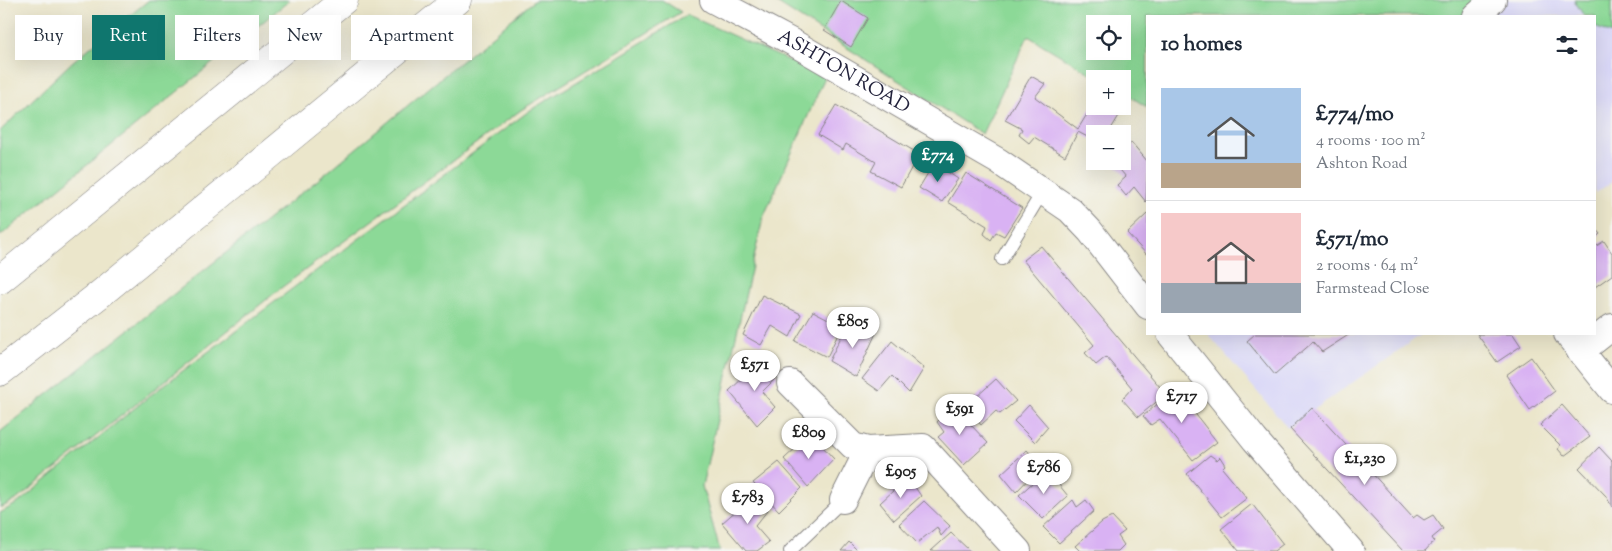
<!DOCTYPE html>
<html lang="en">
<head>
<meta charset="utf-8">
<style>
  body { margin:0; font-family:"Sorts Mill Goudy",serif; background:#f6f6f7; color:#1f2937; height:100vh; display:flex; flex-direction:column; font-size:19px; white-space:nowrap }
  * { box-sizing:border-box; margin:0 }
  p { font-size:16px; color:#747a83 }
  .icon { flex:none; width:28px; height:28px; fill:none; stroke:currentColor; stroke-width:2; stroke-linecap:round; stroke-linejoin:round }
  .map { position:relative; flex:1; overflow:hidden }
  .side { position:absolute; left:1146px; top:15px; width:450px; height:320px; display:flex; flex-direction:column; background:#fff; border-radius:0px; box-shadow:0 5px 20px #0002 }
  .side>* { flex:none }
  .top-card { position:absolute; left:15px; top:15px; width:475px; height:45px; display:flex; gap:10px }
  .fabs { position:absolute; left:1086px; top:15px; display:grid; gap:10px }
  .fabs a { display:grid; place-items:center; width:45px; height:45px; border-radius:0px; background:#fff; box-shadow:0 5px 20px #0002; font-size:25px }
  .price { position:absolute; translate:-50% -42px; padding:0 11px; border-radius:18px; background:#fff; color:#222; font-size:16px; line-height:32px; filter:drop-shadow(0 1px 2px #0008) }
  .price::after { content:''; position:absolute; left:50%; top:30px; width:15px; height:11px; margin-left:-8px; background:inherit; clip-path:polygon(0 0,100% 0,50% 100%) }
  .price.current { background:#0f766e; color:#fff }
  ul { padding:0; list-style:none }
  li { display:flex; align-items:center; gap:15px; height:125px; padding:0 15px }
  li+li { border-top:1px solid #e0e1e3 }
  li span { display:grid; place-items:center; flex:none; width:140px; height:100px; border-radius:0px; color:#555 }
  li>.icon { margin-inline-start:auto }
  span .icon { width:60px; height:60px; fill:#fffc; stroke-width:1 }
  li b { font-size:21px }
  h2 { display:flex; justify-content:space-between; align-items:center; height:60px; padding:0 15px; font-size:21px }
  .tag { padding:0 18px; border-radius:0px; background:#fff; box-shadow:0 5px 20px #0002; font-size:18px; line-height:45px }
  .tag.current { background:#0f766e; color:#fff }
  .map>svg:first-child { display:block }
  .built { fill:#d9d7f8 }
  .green { fill:#8cd997; stroke:#577e69; fill-rule:evenodd }
  .building { fill:#d9b2f3 }
  .lines { fill:none; stroke-linecap:round; stroke-linejoin:round }
  .service-casing { stroke:#868483; stroke-width:14 }
  .minor-casing { stroke:#868483; stroke-width:28 }
  .motorway-casing { stroke:#868483; stroke-width:29 }
  .service { stroke:#fff; stroke-width:12 }
  .minor { stroke:#fff; stroke-width:26 }
  .motorway { stroke:#fff; stroke-width:28 }
  .labels { text-anchor:middle; dominant-baseline:central; stroke-width:4.5; stroke-linejoin:round; paint-order:stroke }
  .street-label { font-size:19px; fill:#22223b; stroke:#f6f6f2 }
</style>
</head>
<body>
<div class="map">
<svg width="1612" height="551" viewBox="0 0 1612 551">
  <rect width="100%" height="100%" fill="#f6f6f2"/>
  <filter id="ink" filterUnits="userSpaceOnUse"><feTurbulence type="fractalNoise" baseFrequency=".02" numOctaves="2"/><feDisplacementMap in="SourceGraphic" scale="10" xChannelSelector="R" yChannelSelector="G"/><feConvolveMatrix kernelMatrix="1 2 1 2 8 2 1 2 1" color-interpolation-filters="sRGB"/></filter>
  <filter id="wash" filterUnits="userSpaceOnUse"><feTurbulence type="fractalNoise" baseFrequency=".0096" numOctaves="4" result="noise"/><feDisplacementMap in="SourceGraphic" scale="20" xChannelSelector="R" yChannelSelector="G"/><feGaussianBlur stdDeviation="1.12" result="paint"/><feColorMatrix in="noise" values="0 0 0 0 0 0 0 0 0 0 0 0 0 0 0 0 0 1.4 0 .05"/><feComposite in="paint" operator="in"/></filter>
  <g filter="url(#wash)">
    <rect width="100%" height="100%" fill="#ebe6cb"/>
    <g class="built">
      <polygon points="1507,0 1574,0 1584,16 1489,16"/>
      <polygon points="1595,27 1612,34 1612,182 1595,193"/>
      <polygon points="1208,334 1422,334 1288,428"/>
    </g>
    <g class="green">
      <polygon points="149,0 290,0 0,236 0,131 72,62"/>
      <polygon points="535,0 662,0 681,12 521,110 281,288 16,500 0,508 0,432 324,175"/>
      <path d="M772,0h735l-18,16h-341l-1,91 -24,-15 -1,-13h-22l-72,-43 -46,98zM1095,24h27v27h-27z"/>
      <polygon points="1574,0 1612,0 1612,34 1595,27 1595,16 1584,16"/>
      <polygon points="687,15 825,77 763,218 702,486 720,551 0,551 0,513 18,503 152,394 529,111"/>
    </g>
    <g id="blocks">
      <g class="building">
        <polygon points="841,1 868,18 851,47 824,30"/>
        <polygon points="1031,76 1045,84 1035,97 1078,129 1095,101 1095,106 1118,106 1123,109 1108,134 1095,134 1095,141 1078,132 1065,156 1034,137 1029,143 1019,135 1022,129 1005,120"/>
        <polygon points="836,105 919,154 901,187 871,171 876,162 846,144 843,150 818,135"/>
        <polygon points="1131,142 1148,162 1146,202 1134,187 1126,196 1117,185 1126,177 1116,165 1119,161 1122,161 1122,155"/>
        <polygon points="934,163 958,179 942,202 919,188"/>
        <polygon points="966,173 1022,208 1004,236 996,232 991,240 984,234 987,226 948,202"/>
        <polygon points="1148,213 1148,256 1127,233"/>
        <polygon points="1595,228 1600,234 1595,238"/>
        <polygon points="1604,241 1612,253 1612,275 1595,287 1595,247"/>
        <polygon points="1041,246 1166,394 1138,417 1122,399 1132,388 1106,357 1096,365 1085,353 1094,345 1023,260"/>
        <polygon points="762,295 801,314 790,337 772,326 761,345 743,335"/>
        <polygon points="813,311 842,326 827,357 795,341"/>
        <polygon points="860,325 877,331 856,377 829,361 845,329 858,332"/>
        <polygon points="1255,334 1350,334 1322,352 1313,342 1275,375 1247,341"/>
        <polygon points="1477,334 1513,334 1521,346 1497,362"/>
        <polygon points="892,341 924,368 909,393 892,376 879,391 862,379"/>
        <polygon points="1531,357 1555,391 1530,410 1506,375"/>
        <polygon points="762,360 778,376 762,392 775,407 757,425 729,391"/>
        <polygon points="996,379 1016,401 1000,414 996,411 981,425 965,407"/>
        <polygon points="1176,389 1217,442 1193,460 1160,419 1151,425 1143,416"/>
        <polygon points="952,405 988,443 964,465 938,437 944,432 937,422"/>
        <polygon points="1029,405 1048,427 1035,442 1014,421"/>
        <polygon points="1562,405 1590,437 1564,456 1558,449 1560,445 1540,425"/>
        <polygon points="1312,408 1413,518 1417,515 1424,520 1433,515 1443,529 1432,538 1434,541 1425,551 1403,551 1290,429"/>
        <polygon points="811,434 834,459 808,487 784,459"/>
        <polygon points="1599,447 1612,461 1612,507 1606,496 1579,468"/>
        <polygon points="1027,450 1041,466 1016,492 1001,474"/>
        <polygon points="1210,455 1217,460 1220,457 1225,465 1222,468 1247,498 1222,517 1187,474"/>
        <polygon points="779,462 802,488 779,511 753,483"/>
        <polygon points="1047,470 1068,496 1043,519 1019,495"/>
        <polygon points="908,477 921,496 894,520 880,503"/>
        <polygon points="755,494 768,510 755,526 769,542 757,551 746,551 722,523"/>
        <polygon points="1073,500 1077,507 1086,500 1094,511 1059,543 1043,527"/>
        <polygon points="924,501 950,526 941,536 937,527 917,543 899,524"/>
        <polygon points="1252,504 1283,544 1274,551 1239,551 1221,529"/>
        <polygon points="1112,517 1125,531 1118,536 1124,545 1118,551 1080,551 1075,546 1102,522"/>
        <polygon points="951,533 970,551 931,551"/>
        <polygon points="849,542 858,551 841,551"/>
      </g>
    </g>
  </g>
  <g filter="url(#ink)">
    <use href="#blocks" fill-opacity="0" stroke="#868483" stroke-width="1"/>
    <g class="lines">
      <defs>
        <g id="service">
          <polyline points="1002,259 1043,191"/>
          <polyline points="790,551 843,500"/>
        </g>
        <g id="minor">
          <path id="s1" d="M713,0l79,42 206,119 72,49 20,21 58,75"/>
          <polyline points="1475,16 1493,0"/>
          <polyline points="1170,334 1255,440 1351,551"/>
          <polyline points="1567,334 1612,390"/>
          <polyline points="1580,352 1612,327"/>
          <polyline points="790,383 853,446 868,450"/>
          <polyline points="843,500 868,450 923,447 1018,551"/>
        </g>
        <g id="motorway">
          <polyline points="0,280 344,0"/>
          <polyline points="0,372 99,295 458,0"/>
        </g>
      </defs>
      <use href="#service" class="service-casing"/>
      <use href="#minor" class="minor-casing"/>
      <use href="#motorway" class="motorway-casing"/>
      <use href="#service" class="service"/>
      <use href="#minor" class="minor"/>
      <use href="#motorway" class="motorway"/>
    </g>
  </g>
  <g class="labels">
    <g class="street-label">
      <text stroke="none"><textPath href="#s1" startOffset="149">ASHTON ROAD</textPath></text>
    </g>
  </g>
</svg>
<div class="fabs">
<a><svg class="icon" aria-label="locate" viewBox="0 0 24 24"><circle cx="12" cy="12" r="6"/><path d="M12 2v4M12 18v4M2 12h4M18 12h4"/></svg></a>
<a>+</a>
<a>−</a>
</div>
<b class="price current" style="left:938px;top:183px">£774</b>
<b class="price" style="left:853px;top:349px">£805</b>
<b class="price" style="left:755px;top:392px">£571</b>
<b class="price" style="left:1182px;top:424px">£717</b>
<b class="price" style="left:960px;top:436px">£591</b>
<b class="price" style="left:809px;top:460px">£809</b>
<b class="price" style="left:1365px;top:486px">£1,230</b>
<b class="price" style="left:1044px;top:495px">£786</b>
<b class="price" style="left:901px;top:499px">£905</b>
<b class="price" style="left:748px;top:525px">£783</b>
<div class="top-card">
<a class="tag">Buy</a>
<a class="tag current">Rent</a>
<a class="tag">Filters</a>
<a class="tag">New</a>
<a class="tag">Apartment</a>
</div>
<section class="side">
<h2>10 homes<svg class="icon" aria-label="filters" viewBox="0 0 24 24"><path d="M4 7h16M4 17h16"/><circle cx="9" cy="7" r="2"/><circle cx="15" cy="17" r="2"/></svg></h2>
<ul>
<li><span style="background:linear-gradient(#a9c7e8 75%,#b9a48a 0)"><svg class="icon" aria-label="home" viewBox="0 0 24 24"><path d="M3 11l9-7 9 7M6 9v11h12V9"/></svg></span><div><b>£774/mo</b><p>4 rooms · 100 m²</p><p>Ashton Road</p></div></li>
<li><span style="background:linear-gradient(#f6c9c9 70%,#9aa5b1 0)"><svg class="icon" aria-label="home" viewBox="0 0 24 24"><path d="M3 11l9-7 9 7M6 9v11h12V9"/></svg></span><div><b>£571/mo</b><p>2 rooms · 64 m²</p><p>Farmstead Close</p></div></li>
</ul>
</section>
</div>
</body>
</html>
